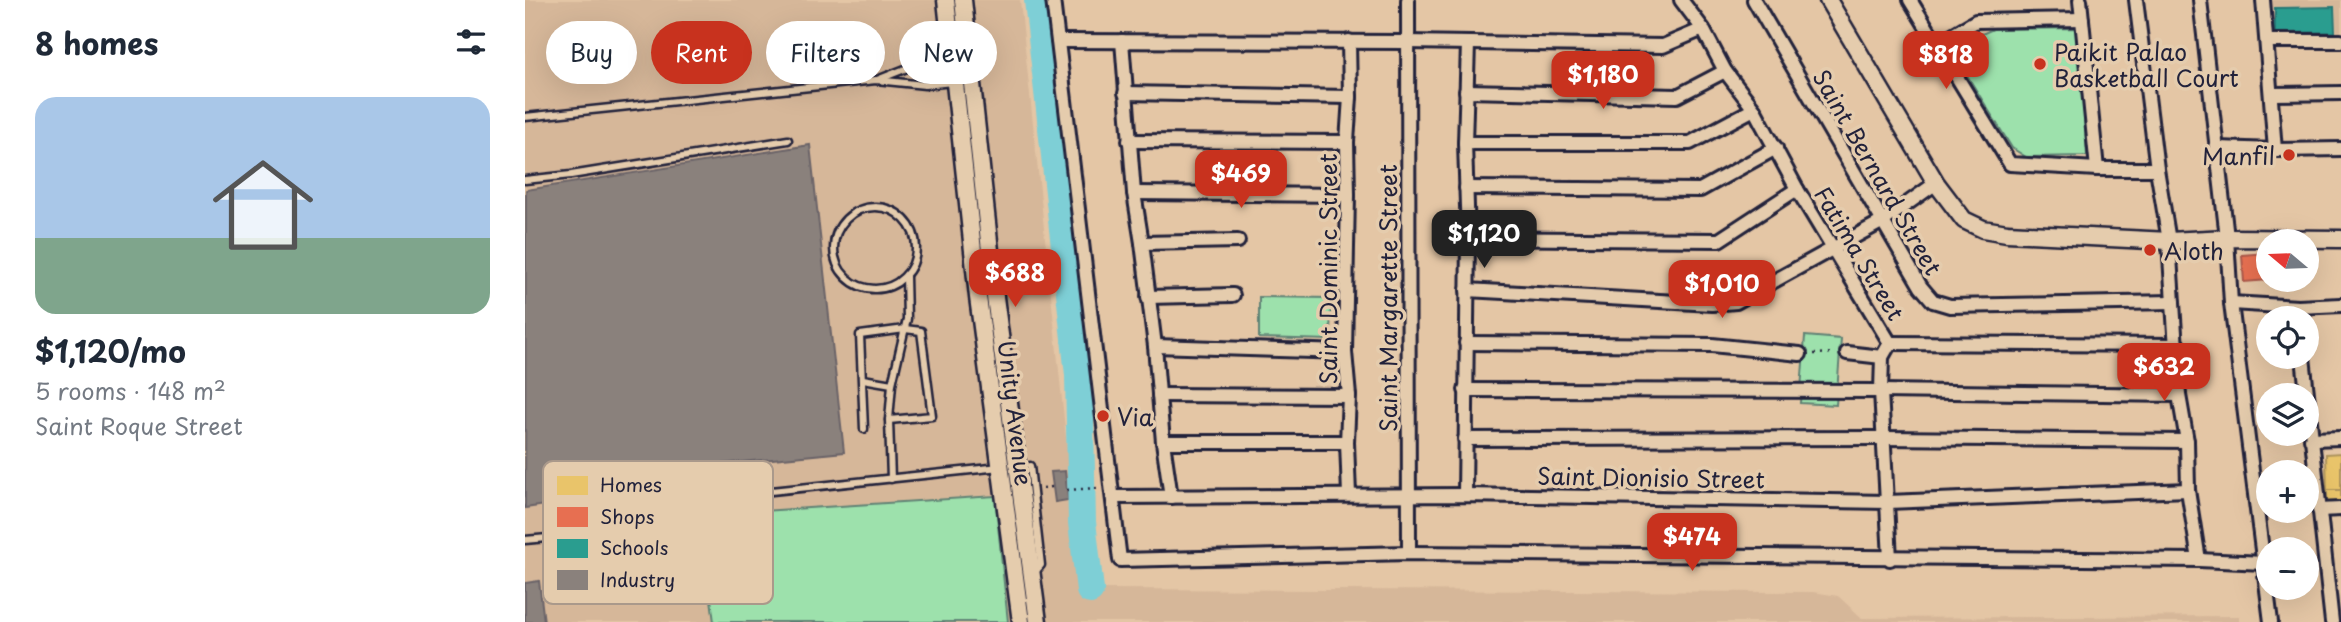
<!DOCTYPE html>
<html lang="en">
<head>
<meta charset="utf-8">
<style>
  body { margin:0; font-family:"Playpen Sans",sans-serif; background:#f6f6f7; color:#1f2937; height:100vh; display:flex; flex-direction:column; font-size:26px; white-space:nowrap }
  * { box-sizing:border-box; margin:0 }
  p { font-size:23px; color:#747a83 }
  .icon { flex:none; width:38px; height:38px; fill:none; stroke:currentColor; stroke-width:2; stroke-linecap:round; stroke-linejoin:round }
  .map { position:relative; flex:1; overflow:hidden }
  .details { display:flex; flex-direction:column; background:#fff; width:525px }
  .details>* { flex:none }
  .guide { position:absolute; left:21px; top:21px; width:665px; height:63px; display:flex; gap:14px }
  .needle { width:46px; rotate:289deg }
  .buttons { position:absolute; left:1731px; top:229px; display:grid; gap:14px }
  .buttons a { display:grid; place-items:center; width:63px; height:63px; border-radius:50%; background:#fff; box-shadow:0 7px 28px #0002; font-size:35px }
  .price { position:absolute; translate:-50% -60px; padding:0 16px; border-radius:14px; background:#c8321e; color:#fff; font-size:23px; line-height:46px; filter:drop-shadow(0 2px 4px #0008) }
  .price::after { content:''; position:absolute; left:50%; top:42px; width:21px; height:16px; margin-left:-10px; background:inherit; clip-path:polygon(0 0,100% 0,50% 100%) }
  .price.active { background:#222; color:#fff }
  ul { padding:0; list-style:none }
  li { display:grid; align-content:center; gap:14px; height:371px; padding:0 35px }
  li span { display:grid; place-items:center; height:217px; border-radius:21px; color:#555 }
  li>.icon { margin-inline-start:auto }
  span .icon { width:126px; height:126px; fill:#fffc; stroke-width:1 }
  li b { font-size:30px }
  h2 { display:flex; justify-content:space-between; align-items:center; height:84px; padding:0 35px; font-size:30px }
  .chip { padding:0 24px; border-radius:32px; background:#fff; box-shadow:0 7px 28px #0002; font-size:24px; line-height:63px }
  .chip.active { background:#c8321e; color:#fff }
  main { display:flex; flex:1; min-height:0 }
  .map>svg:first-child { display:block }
  .built { fill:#d6b799 }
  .green { fill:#9de1ac; stroke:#608274; stroke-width:2 }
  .homes { fill:#e9c46a; stroke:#ad935c; stroke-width:2 }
  .shops { fill:#e76f51; stroke:#ac584a; stroke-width:2 }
  .schools { fill:#2a9d8f; stroke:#287876; stroke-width:2 }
  .industry { fill:#8a817c; stroke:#6b6468; stroke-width:2 }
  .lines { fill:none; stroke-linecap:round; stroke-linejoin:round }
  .river { stroke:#7ecfd6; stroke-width:28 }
  .service-casing { stroke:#22223b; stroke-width:11 }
  .minor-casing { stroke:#22223b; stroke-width:18 }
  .tertiary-casing { stroke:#22223b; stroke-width:21 }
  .path { stroke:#22223b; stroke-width:2.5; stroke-dasharray:2 5; stroke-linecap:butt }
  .service { stroke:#e5ccad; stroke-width:6 }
  .minor { stroke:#e5ccad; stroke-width:12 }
  .tertiary { stroke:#e5ccad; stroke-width:16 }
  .poi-dot { fill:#c8321e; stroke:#e5ccad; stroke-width:2.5 }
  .labels { text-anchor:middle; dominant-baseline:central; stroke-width:7; stroke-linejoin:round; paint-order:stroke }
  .poi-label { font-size:23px; fill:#22223b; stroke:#e5ccad; text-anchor:start }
  .street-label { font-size:23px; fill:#22223b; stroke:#e5ccad }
  .key { fill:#e5ccad; stroke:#aa998b; stroke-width:2 }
  .key-label { font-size:19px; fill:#22223b }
</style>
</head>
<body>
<main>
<section class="details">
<h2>8 homes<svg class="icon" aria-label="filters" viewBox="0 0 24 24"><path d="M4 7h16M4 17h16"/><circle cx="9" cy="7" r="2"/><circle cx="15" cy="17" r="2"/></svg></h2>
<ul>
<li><span style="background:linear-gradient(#a9c7e8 65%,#7fa58c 0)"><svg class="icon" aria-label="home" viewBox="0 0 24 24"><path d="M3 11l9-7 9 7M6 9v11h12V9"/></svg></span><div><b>$1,120/mo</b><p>5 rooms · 148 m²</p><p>Saint Roque Street</p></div></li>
</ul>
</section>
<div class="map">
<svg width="1816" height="622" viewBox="0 0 1816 622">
  <rect width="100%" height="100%" fill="#e4c6a5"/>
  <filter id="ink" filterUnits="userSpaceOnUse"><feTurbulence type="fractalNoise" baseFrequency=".0143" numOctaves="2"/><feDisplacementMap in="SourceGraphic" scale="14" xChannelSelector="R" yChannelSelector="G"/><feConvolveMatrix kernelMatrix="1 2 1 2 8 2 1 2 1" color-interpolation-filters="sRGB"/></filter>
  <g filter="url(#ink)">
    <g class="built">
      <polygon points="0,0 495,0 557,590 573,589 1288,592 1313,596 1337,618 1714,616 1714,622 0,622"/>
      <polygon points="1744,0 1816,0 1816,39 1749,39"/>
    </g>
    <g class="green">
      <polygon points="1553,28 1562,156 1501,157 1487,148 1425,48 1468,29"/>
      <polygon points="734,297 806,298 805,340 734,338"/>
      <polygon points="1280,336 1316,339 1311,405 1275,403"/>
      <polygon points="470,496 483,622 189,622 175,515"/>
    </g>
    <g class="homes">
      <polygon points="1816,453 1816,496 1802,497 1801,454"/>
      <rect x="1802" y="490" width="14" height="18"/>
    </g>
    <polygon class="shops" points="1742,253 1744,280 1719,282 1717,255"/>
    <polygon class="schools" points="1809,7 1810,32 1750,33 1750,8"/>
    <g class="industry">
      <polygon points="285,145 319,452 69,476 66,498 0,508 1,190"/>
      <polygon points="540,471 543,500 530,502 526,472"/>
      <polygon points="14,581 19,622 0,622 0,583"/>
    </g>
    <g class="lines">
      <polyline class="river" points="513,0 554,375 557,522 565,590"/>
      <defs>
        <g id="service">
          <polyline points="352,80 395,63 425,60"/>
          <polyline points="0,117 351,80 400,85 427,82"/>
          <polyline points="0,180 46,175 263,140"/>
          <circle cx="350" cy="248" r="41"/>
          <polyline points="338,379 367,384"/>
          <polyline points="339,429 335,335 380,329 396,331 407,416 364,420"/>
          <polyline points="505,466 516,565 510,572"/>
          <polyline points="366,479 364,420 367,384 382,319 381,276"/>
          <polyline points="0,540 68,534 123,504 475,467"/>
        </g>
        <g id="minor">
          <polyline points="528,0 595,560 884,553 1674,560 1739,563"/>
          <polyline points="883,0 884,553"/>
          <polyline points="1156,0 1178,29 1200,71 1229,109 1272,189 1365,343"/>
          <polyline points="1229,0 1396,287 1408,301 1425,306 1648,302"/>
          <polyline points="1385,0 1485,164 1572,169 1632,169"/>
          <polyline points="1555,0 1572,169"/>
          <polyline points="1611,0 1632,169 1644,241 1654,395 1662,441 1663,490 1674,560"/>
          <polyline points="1675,0 1702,238 1706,303 1746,622"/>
          <polyline points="1738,0 1750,150"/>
          <polyline points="533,41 882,42 1138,46 1178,29"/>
          <polyline points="597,41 609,193 617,243 630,346 638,442 646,497"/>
          <polyline points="824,41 825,97 822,142 823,195 820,352 824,396 822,442 824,495"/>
          <polyline points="1742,41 1816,41"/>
          <polyline points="1412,44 1451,21 1557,19"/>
          <polyline points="941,91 1152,96 1200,71"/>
          <polyline points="600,93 825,97"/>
          <polyline points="1747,94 1816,93"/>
          <polyline points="604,141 822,142"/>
          <polyline points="940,143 1165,143 1229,109"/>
          <polyline points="1692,148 1750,150 1816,149"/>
          <polyline points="941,188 1175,190 1251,148"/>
          <polyline points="609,193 823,195"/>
          <polyline points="943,238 1194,240 1272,189"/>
          <polyline points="617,243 713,241"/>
          <polyline points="942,290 1187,304 1211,302 1358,221 1411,183"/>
          <polyline points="623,297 708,295"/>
          <polyline points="1706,303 1773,307 1816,305"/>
          <polyline points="941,343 1187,345 1275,354"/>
          <polyline points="1365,343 1653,345"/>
          <polyline points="1365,343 1357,357 1356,391 1365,559"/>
          <polyline points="630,346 820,352"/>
          <polyline points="1322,353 1357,357"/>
          <polyline points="1778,357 1807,622"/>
          <polyline points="940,390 1356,391 1654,395"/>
          <polyline points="634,395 824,396"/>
          <polyline points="940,439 1358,438 1662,441"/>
          <polyline points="1786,439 1816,438"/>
          <polyline points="638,442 822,442"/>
          <polyline points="940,495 943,238 940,143 943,44"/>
          <polyline points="589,497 940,495 1363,502 1663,490"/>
          <polyline points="1794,510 1816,509"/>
        </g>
        <g id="tertiary">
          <polyline points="421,0 453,297 496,622"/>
          <polyline points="438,0 470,297 513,622"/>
          <polyline points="1303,0 1411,183 1439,220 1458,229 1482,233 1644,241 1702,238 1816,239"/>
        </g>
      </defs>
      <use href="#service" class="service-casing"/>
      <use href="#minor" class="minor-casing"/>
      <use href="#tertiary" class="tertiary-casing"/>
      <g class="path">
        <polyline points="1289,354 1310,353"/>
        <polyline points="518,488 528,487"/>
        <polyline points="542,490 572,488"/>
      </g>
      <use href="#service" class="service"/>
      <use href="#minor" class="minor"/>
      <use href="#tertiary" class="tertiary"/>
    </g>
  </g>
  <g class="poi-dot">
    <circle cx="1515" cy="64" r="7"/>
    <circle cx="1764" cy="155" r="7"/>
    <circle cx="1625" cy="250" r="7"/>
    <circle cx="578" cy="416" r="7"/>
  </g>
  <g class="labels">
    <g class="poi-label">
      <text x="1529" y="51">Paikit Palao<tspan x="1529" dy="26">Basketball Court</tspan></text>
      <text x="1750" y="155" text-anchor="end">Manfil</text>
      <text x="1639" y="250">Aloth</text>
      <text x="592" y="416">Via</text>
    </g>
    <g class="street-label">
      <text transform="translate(1353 172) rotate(60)">Saint Bernard Street</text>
      <text transform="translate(1335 253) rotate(59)">Fatima Street</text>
      <text transform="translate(802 269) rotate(-90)">Saint Dominic Street</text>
      <text transform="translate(862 298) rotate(-90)">Saint Margarette Street</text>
      <text transform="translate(491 413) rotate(83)">Unity Avenue</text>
      <text transform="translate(1126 477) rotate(1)">Saint Dionisio Street</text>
    </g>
  </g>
  <rect x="18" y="461" width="230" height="143" rx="10" class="key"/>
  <rect x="32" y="476" width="31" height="19" fill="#e9c46a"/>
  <rect x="32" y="507" width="31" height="20" fill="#e76f51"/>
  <rect x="32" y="539" width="31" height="19" fill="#2a9d8f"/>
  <rect x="32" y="570" width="31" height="20" fill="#8a817c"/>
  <g class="key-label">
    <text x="75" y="492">Homes</text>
    <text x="75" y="524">Shops</text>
    <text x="75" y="555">Schools</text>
    <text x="75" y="587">Industry</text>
  </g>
</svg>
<div class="buttons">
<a><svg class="needle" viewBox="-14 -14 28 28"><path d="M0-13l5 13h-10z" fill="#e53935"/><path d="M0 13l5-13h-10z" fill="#747a83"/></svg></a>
<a><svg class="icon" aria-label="locate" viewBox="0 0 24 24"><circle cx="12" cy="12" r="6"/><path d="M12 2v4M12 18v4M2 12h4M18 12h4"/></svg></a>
<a><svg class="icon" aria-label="layers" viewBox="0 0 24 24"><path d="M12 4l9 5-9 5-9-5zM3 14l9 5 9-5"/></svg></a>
<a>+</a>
<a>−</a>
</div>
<b class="price" style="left:1421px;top:91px">$818</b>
<b class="price" style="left:1078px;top:111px">$1,180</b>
<b class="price" style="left:716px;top:210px">$469</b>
<b class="price active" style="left:959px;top:270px">$1,120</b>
<b class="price" style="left:490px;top:309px">$688</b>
<b class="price" style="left:1197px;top:320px">$1,010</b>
<b class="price" style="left:1639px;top:403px">$632</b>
<b class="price" style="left:1167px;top:573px">$474</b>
<div class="guide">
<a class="chip">Buy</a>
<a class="chip active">Rent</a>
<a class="chip">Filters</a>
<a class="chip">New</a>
</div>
</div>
</main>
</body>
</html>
